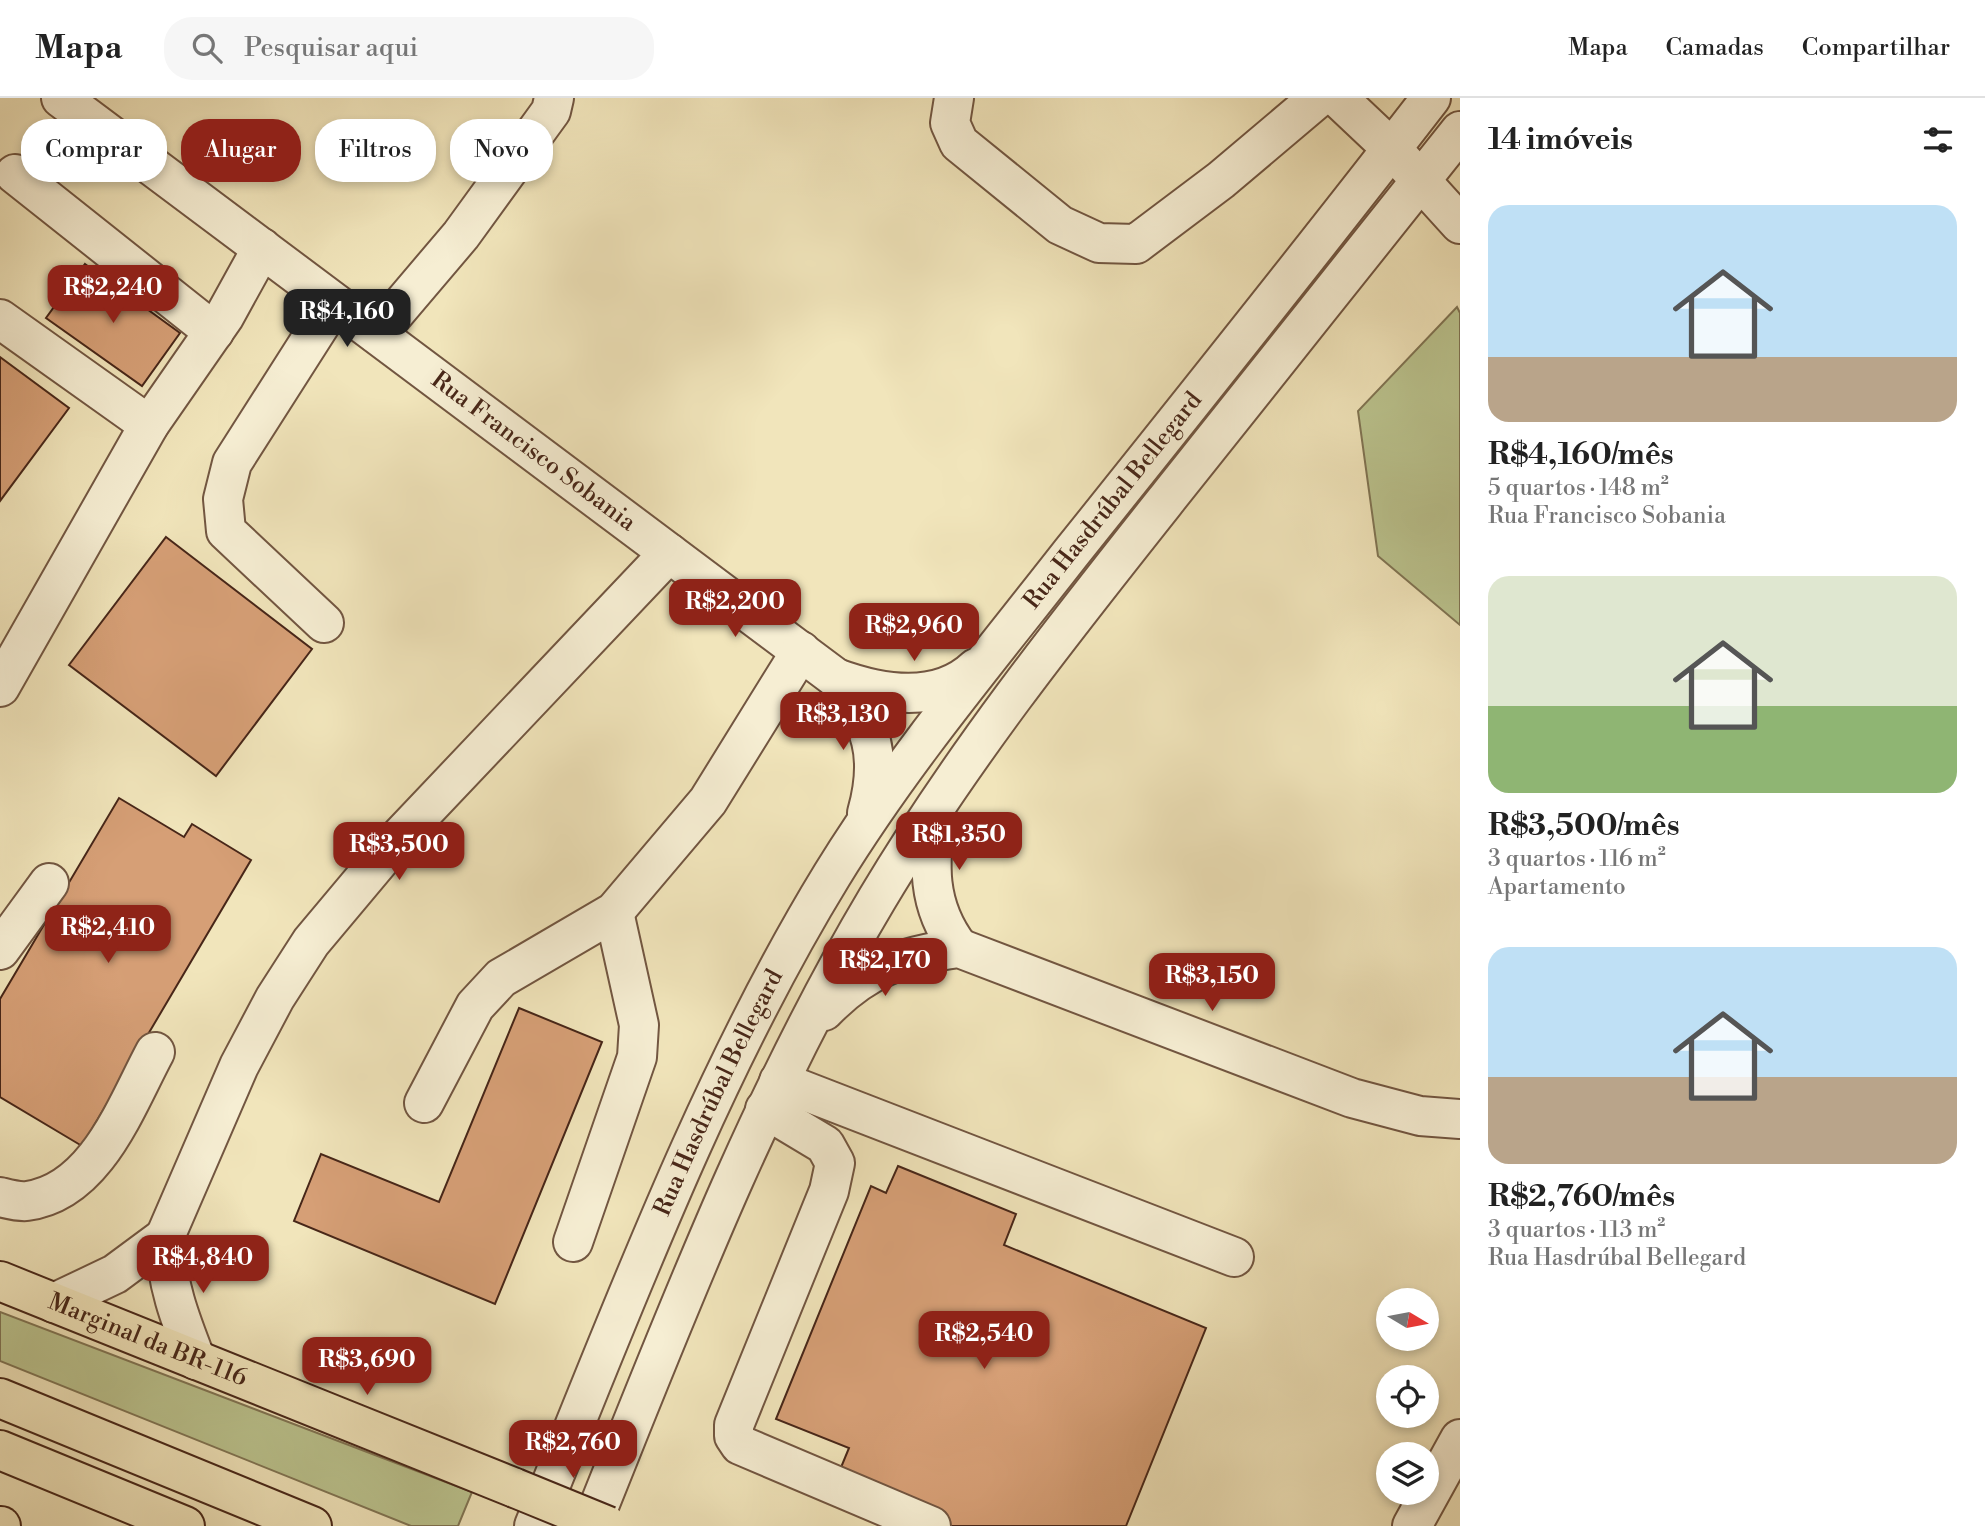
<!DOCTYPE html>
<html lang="pt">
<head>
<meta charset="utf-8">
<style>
  body { margin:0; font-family:"Libre Bodoni",serif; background:#f6f6f6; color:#222; height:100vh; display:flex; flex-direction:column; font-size:26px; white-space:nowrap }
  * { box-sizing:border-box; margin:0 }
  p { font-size:23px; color:#767676 }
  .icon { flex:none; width:38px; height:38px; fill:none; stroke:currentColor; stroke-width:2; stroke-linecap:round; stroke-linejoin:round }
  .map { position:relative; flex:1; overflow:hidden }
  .details { display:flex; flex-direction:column; background:#fff; width:525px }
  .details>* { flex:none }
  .hud { position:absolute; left:21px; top:21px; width:665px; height:63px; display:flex; gap:14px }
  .needle { width:46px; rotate:100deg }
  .fabs { position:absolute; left:1376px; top:1190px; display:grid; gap:14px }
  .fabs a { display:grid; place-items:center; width:63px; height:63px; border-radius:50%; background:#fff; box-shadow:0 4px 10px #0003; font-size:35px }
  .price { position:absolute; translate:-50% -60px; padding:0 16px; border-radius:14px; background:#8f2418; color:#fff; font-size:23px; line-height:46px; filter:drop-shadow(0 2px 4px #0008) }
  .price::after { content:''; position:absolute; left:50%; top:42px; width:21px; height:16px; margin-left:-10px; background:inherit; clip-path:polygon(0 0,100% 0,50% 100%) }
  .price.selected { background:#222; color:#fff }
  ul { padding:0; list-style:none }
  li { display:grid; align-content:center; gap:14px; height:371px; padding:0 28px }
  li span { display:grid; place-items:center; height:217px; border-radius:21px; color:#555 }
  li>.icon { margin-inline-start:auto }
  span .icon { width:126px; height:126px; fill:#fffc; stroke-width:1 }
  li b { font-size:30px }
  h2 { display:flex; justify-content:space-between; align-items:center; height:84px; padding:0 28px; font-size:30px }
  .tag { padding:0 24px; border-radius:28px; background:#fff; box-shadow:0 4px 10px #0003; font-size:24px; line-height:63px }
  .tag.selected { background:#8f2418; color:#fff }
  header { display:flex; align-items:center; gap:42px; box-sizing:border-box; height:98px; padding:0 35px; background:#fff; border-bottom:2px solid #e0e0e0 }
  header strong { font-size:33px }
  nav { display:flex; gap:38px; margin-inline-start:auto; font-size:24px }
  .search { width:490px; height:63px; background:#f6f6f6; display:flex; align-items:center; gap:18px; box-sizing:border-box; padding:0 24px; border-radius:28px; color:#767676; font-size:26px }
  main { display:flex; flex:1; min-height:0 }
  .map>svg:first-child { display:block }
  .green { fill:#bbc48f; stroke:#817554; stroke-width:2 }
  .building { fill:#d69f76; stroke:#472618; stroke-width:2 }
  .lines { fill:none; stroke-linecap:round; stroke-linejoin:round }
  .minor-casing { stroke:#725641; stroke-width:42 }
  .major-casing { stroke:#472618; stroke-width:42 }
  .highway-casing { stroke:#472618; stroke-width:42 }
  .minor { stroke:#f6eed3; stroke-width:38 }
  .major { stroke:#f1e5bb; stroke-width:38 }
  .highway { stroke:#f1e5bb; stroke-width:38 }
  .major-bridge-casing { stroke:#472618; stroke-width:42; stroke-linecap:butt }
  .major-bridge { stroke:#f1e5bb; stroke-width:38 }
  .labels { text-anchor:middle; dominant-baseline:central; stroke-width:7; stroke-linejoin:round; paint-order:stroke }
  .street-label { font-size:24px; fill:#472618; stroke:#f6eed3 }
</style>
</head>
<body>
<header>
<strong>Mapa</strong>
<div class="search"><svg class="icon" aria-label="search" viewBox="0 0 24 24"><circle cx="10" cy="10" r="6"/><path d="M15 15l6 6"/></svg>Pesquisar aqui</div>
<nav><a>Mapa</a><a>Camadas</a><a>Compartilhar</a></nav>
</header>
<main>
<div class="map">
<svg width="1460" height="1428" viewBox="0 0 1460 1428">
  <rect width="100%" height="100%" fill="#f1e5bb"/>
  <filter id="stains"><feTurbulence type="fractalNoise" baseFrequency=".00286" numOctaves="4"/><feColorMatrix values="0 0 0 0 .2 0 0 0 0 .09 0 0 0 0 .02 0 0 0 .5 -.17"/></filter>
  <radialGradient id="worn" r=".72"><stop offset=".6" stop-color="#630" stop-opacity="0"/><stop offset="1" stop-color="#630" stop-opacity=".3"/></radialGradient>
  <g class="green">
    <polygon points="1457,209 1460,215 1460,527 1378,458 1358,313"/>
    <polygon points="0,1214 472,1394 458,1428 411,1428 0,1263"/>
  </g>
  <g class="building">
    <polygon points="85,166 180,235 142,288 46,220"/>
    <polygon points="0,259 69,310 0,403"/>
    <polygon points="166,439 312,551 216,678 69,567"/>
    <polygon points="119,700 184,739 192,726 251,762 82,1048 0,999 0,901"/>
    <polygon points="519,910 602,944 495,1206 294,1123 321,1056 439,1104"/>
    <polygon points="898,1068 1016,1116 1004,1147 1206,1230 1126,1428 942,1428 835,1384 849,1350 776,1321 871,1088 886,1095"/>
  </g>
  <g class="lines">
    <defs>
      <g id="minor">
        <path id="s1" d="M61,0l775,580c36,45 47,78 31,135"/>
        <polyline points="954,0 950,25 959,45 1060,127 1099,145 1136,146 1221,82 1318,0"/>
        <polyline points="1338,0 1392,51 1460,126"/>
        <polyline points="15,76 214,234"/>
        <polyline points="0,221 149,327"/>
        <polyline points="377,236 461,137 551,13 554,0"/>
        <polyline points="324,525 226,433 223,401 232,365 334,205"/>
        <path d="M836,580c44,16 101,27 140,-10"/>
        <polyline points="0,589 149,327 224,219 262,150"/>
        <path d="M936,713c-7,52 -10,94 23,137"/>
        <polyline points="0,852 49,785"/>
        <path d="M824,913c42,-43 77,-55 135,-63l393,150 68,18 40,3"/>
        <polyline points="779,983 1234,1159"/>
        <polyline points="424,1005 475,908 501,880 614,814 708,703 801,553"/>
        <polyline points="765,1011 825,1047 835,1065 829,1093 734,1327 734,1338 740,1347 931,1428"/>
        <path d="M0,1099c8,2 19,5 27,4 69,-9 99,-95 128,-149"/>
        <polyline points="573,1144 637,959 639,927 614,814"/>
        <polyline points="54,1205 115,1176 165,1139"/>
        <path d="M196,1262c-16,-41 -30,-77 -31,-123l74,-171 36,-68 36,-56 83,-99 275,-290"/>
        <path id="s2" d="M534,1428c88,-216 176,-452 298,-651 70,-114 157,-217 239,-322 121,-151 242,-302 360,-455"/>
        <path d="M591,1428c86,-214 168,-429 286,-627 86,-144 189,-273 293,-404 97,-121 193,-243 290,-364"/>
        <polyline points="1412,1428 1460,1341"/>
      </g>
      <g id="major">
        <path id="s3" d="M0,1183l515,207"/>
        <polyline points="0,1428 1,1428"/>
      </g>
      <g id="highway">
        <polyline points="0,1300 312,1428"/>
        <polyline points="0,1352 185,1428"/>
      </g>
    </defs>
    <use href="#minor" class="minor-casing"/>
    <use href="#major" class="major-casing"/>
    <use href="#highway" class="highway-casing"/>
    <use href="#minor" class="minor"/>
    <use href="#major" class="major"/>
    <use href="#highway" class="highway"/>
    <defs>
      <polyline id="major-bridge" points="515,1390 608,1428"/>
    </defs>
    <use href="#major-bridge" class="major-bridge-casing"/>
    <use href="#major-bridge" class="major-bridge"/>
  </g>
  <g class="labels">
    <g class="street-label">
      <text stroke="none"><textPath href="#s1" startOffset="590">Rua Francisco Sobania</textPath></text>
      <text stroke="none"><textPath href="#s2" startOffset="1185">Rua Hasdrúbal Bellegard</textPath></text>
      <text stroke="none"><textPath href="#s2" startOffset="471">Rua Hasdrúbal Bellegard</textPath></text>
      <text stroke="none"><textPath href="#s3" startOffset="159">Marginal da BR-116</textPath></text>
    </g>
  </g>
  <rect width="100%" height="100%" filter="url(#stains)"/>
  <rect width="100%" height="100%" fill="url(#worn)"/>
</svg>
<div class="fabs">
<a><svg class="needle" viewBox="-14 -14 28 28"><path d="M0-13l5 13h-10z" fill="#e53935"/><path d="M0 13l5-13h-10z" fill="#767676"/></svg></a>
<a><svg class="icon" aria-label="locate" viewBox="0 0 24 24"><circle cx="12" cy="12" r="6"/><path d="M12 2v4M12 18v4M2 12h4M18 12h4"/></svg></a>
<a><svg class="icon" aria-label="layers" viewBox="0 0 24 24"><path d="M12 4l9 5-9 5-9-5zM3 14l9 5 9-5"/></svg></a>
</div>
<b class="price" style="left:113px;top:227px">R$2,240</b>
<b class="price selected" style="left:347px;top:251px">R$4,160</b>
<b class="price" style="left:735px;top:541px">R$2,200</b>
<b class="price" style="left:914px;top:565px">R$2,960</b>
<b class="price" style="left:843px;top:654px">R$3,130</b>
<b class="price" style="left:959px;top:774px">R$1,350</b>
<b class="price" style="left:399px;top:784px">R$3,500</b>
<b class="price" style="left:108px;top:867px">R$2,410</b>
<b class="price" style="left:885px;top:900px">R$2,170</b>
<b class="price" style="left:1212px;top:915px">R$3,150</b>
<b class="price" style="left:203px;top:1197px">R$4,840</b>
<b class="price" style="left:984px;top:1273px">R$2,540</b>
<b class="price" style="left:367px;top:1299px">R$3,690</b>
<b class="price" style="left:573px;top:1382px">R$2,760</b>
<div class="hud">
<a class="tag">Comprar</a>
<a class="tag selected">Alugar</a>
<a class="tag">Filtros</a>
<a class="tag">Novo</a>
</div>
</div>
<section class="details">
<h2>14 imóveis<svg class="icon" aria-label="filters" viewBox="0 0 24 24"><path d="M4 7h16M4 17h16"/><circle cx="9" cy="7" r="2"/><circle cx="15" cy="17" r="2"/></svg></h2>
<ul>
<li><span style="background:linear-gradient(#bfe0f5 70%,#b9a48a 0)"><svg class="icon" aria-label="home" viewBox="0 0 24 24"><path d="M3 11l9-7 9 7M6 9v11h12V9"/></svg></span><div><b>R$4,160/mês</b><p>5 quartos · 148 m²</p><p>Rua Francisco Sobania</p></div></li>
<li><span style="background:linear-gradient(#dfe7d0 60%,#8fb573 0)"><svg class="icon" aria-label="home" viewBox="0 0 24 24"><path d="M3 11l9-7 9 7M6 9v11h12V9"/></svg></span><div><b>R$3,500/mês</b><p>3 quartos · 116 m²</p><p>Apartamento</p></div></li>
<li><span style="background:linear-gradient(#bfe0f5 60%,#b9a48a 0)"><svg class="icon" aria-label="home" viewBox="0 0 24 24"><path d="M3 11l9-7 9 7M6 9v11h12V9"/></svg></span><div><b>R$2,760/mês</b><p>3 quartos · 113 m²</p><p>Rua Hasdrúbal Bellegard</p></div></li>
</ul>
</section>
</main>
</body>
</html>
